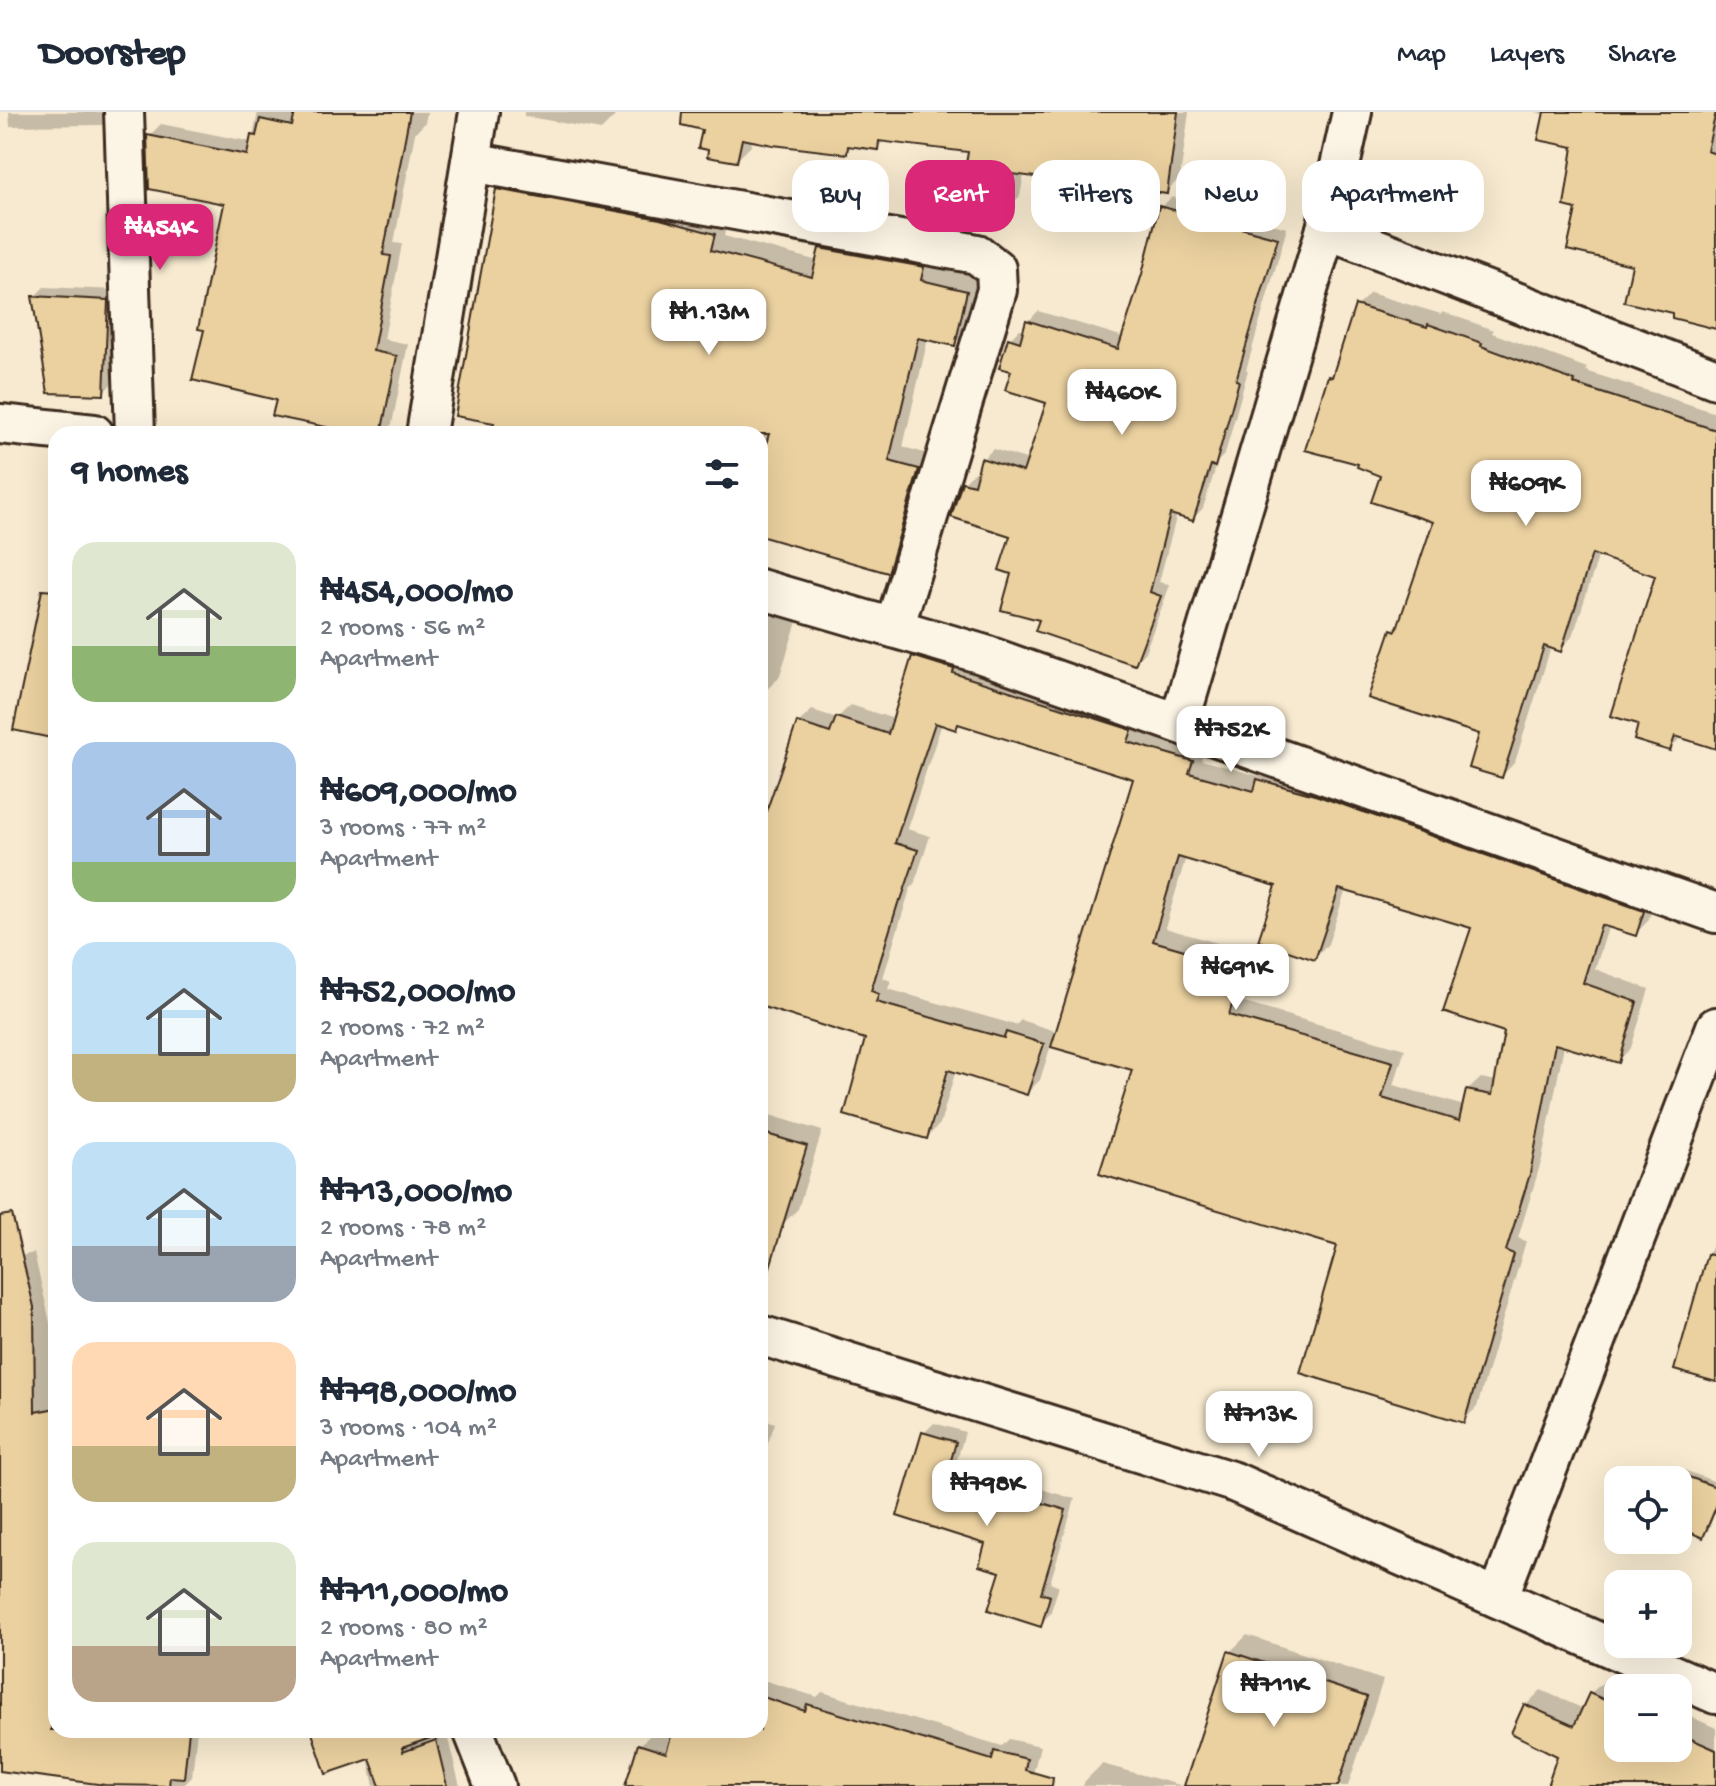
<!DOCTYPE html>
<html lang="en">
<head>
<meta charset="utf-8">
<style>
  body { margin:0; font-family:"Gochi Hand",sans-serif; background:#f2f2f3; color:#1f2937; height:100vh; display:flex; flex-direction:column; font-size:30px; white-space:nowrap }
  * { box-sizing:border-box; margin:0 }
  p { font-size:26px; color:#747a83 }
  .icon { flex:none; width:44px; height:44px; fill:none; stroke:currentColor; stroke-width:2; stroke-linecap:round; stroke-linejoin:round }
  .map { position:relative; flex:1; overflow:hidden }
  .side { position:absolute; left:48px; top:314px; width:720px; height:1312px; display:flex; flex-direction:column; background:#fff; border-radius:24px; box-shadow:0 8px 32px #0002 }
  .side>* { flex:none }
  .banner { position:absolute; left:792px; top:48px; width:760px; height:72px; display:flex; gap:16px }
  .fabs { position:absolute; left:1604px; top:1354px; display:grid; gap:16px }
  .fabs a { display:grid; place-items:center; width:88px; height:88px; border-radius:16px; background:#fff; box-shadow:0 8px 32px #0002; font-size:40px }
  .price { position:absolute; translate:-50% -68px; padding:0 18px; border-radius:16px; background:#fff; color:#222; font-size:26px; line-height:52px; filter:drop-shadow(0 2px 4px #0008) }
  .price::after { content:''; position:absolute; left:50%; top:48px; width:24px; height:18px; margin-left:-12px; background:inherit; clip-path:polygon(0 0,100% 0,50% 100%) }
  .price.on { background:#db2777; color:#fff }
  ul { padding:0; list-style:none }
  li { display:flex; align-items:center; gap:24px; height:200px; padding:0 24px }
  li span { display:grid; place-items:center; flex:none; width:224px; height:160px; border-radius:24px; color:#555 }
  li>.icon { margin-inline-start:auto }
  span .icon { width:96px; height:96px; fill:#fffc; stroke-width:1 }
  li b { font-size:34px }
  h2 { display:flex; justify-content:space-between; align-items:center; height:96px; padding:0 24px; font-size:34px }
  .tag { padding:0 28px; border-radius:24px; background:#fff; box-shadow:0 8px 32px #0002; font-size:28px; line-height:72px }
  .tag.on { background:#db2777; color:#fff }
  header { display:flex; align-items:center; gap:48px; box-sizing:border-box; height:112px; padding:0 40px; background:#fff; border-bottom:2px solid #e0e1e3 }
  header strong { font-size:38px }
  nav { display:flex; gap:44px; margin-inline-start:auto; font-size:28px }
  .map>svg:first-child { display:block }
  .shadow { fill:#0003; fill-rule:evenodd }
  .building { fill:#ebd1a0; stroke:#3b2a1e; stroke-width:2; fill-rule:evenodd }
  .lines { fill:none; stroke-linecap:round; stroke-linejoin:round }
  .minor-casing { stroke:#3b2a1e; stroke-width:44 }
  .minor { stroke:#fcf5e5; stroke-width:38 }
</style>
</head>
<body>
<header>
<strong>Doorstep</strong>
<nav><a>Map</a><a>Layers</a><a>Share</a></nav>
</header>
<div class="map">
<svg width="1716" height="1674" viewBox="0 0 1716 1674">
  <rect width="100%" height="100%" fill="#f7ead0"/>
  <filter id="ink" filterUnits="userSpaceOnUse"><feTurbulence type="fractalNoise" baseFrequency=".0125" numOctaves="2"/><feDisplacementMap in="SourceGraphic" scale="16" xChannelSelector="R" yChannelSelector="G"/><feConvolveMatrix kernelMatrix="1 2 1 2 8 2 1 2 1" color-interpolation-filters="sRGB"/></filter>
  <g filter="url(#ink)">
    <g class="shadow">
      <polygon points="9,0 114,0 114,1 102,13 10,14"/>
      <polygon points="258,0 427,0 425,11 415,21 394,131 402,132 384,227 408,232 392,312 382,322 371,322 278,287 206,217 226,91 149,24 161,12 252,30"/>
      <polygon points="524,0 616,0 615,4 601,18 524,4"/>
      <polygon points="707,0 1189,0 1180,66 1166,80 1128,66 1072,59 1063,67 1024,62 1020,84 1006,98 971,38 886,27 877,36 853,33 846,40 752,27 751,34 737,48"/>
      <polygon points="1536,0 1716,0 1716,214 1634,152 1579,95 1575,34 1545,3"/>
      <polygon points="512,64 728,108 724,124 818,149 821,137 835,122 937,141 934,154 980,165 968,218 954,232 928,226 903,335 932,343 902,444 887,459 760,418 760,322 516,322 498,78"/>
      <polygon points="1172,85 1287,116 1246,258 1248,258 1225,342 1218,349 1203,396 1193,407 1177,402 1159,470 1170,473 1145,540 1135,550 1042,506 1013,461 1012,422 963,371 974,360 979,361 983,347 993,337 1029,348 1049,290 1013,257 1010,227 1020,217 1025,218 1028,210 1038,199 1124,225 1144,163 1161,95"/>
      <polygon points="44,175 118,178 113,270 103,281 34,185"/>
      <polygon points="1370,181 1441,202 1443,200 1494,218 1492,221 1587,256 1586,259 1716,301 1716,631 1682,624 1670,637 1657,463 1599,442 1573,524 1560,537 1551,535 1515,650 1502,664 1482,621 1392,518 1401,510 1435,408 1383,362 1330,265 1336,259 1357,194"/>
      <polygon points="760,487 800,500 779,566 763,581 760,580"/>
      <path d="M927,532l278,104 -4,12 62,17 9,-10 384,131 -8,23 -13,13 -26,-9 -14,44 54,20 -18,59 -13,13 -54,-16 -22,114 -24,79 8,3 -49,166 -13,13 -125,-175 -204,-176 -84,-24 -11,35 -13,13 -71,-23 -16,54 -13,13 -59,-99 -108,-34v-170l38,-111 14,-13 25,8 14,-13 43,14 19,-62zM961,610l175,56 -78,254 -37,-12 -5,5 -128,-36 3,-8 -8,-3 27,-89 4,-4 16,-49 -23,-7 35,-106 14,4zM1186,745l93,28 36,73 13,-14 18,-55 127,37 33,104 -10,51 -15,-3 -14,13 -3,15 -70,-21 11,-36 -164,-47 14,-48 -90,-26z"/>
      <polygon points="760,1000 822,1019 798,1097 782,1113 760,1106"/>
      <polygon points="1716,1123 1716,1268 1706,1148"/>
      <polygon points="0,1127 1,1148 34,1141 56,1236 56,1618 197,1618 192,1665 183,1674 105,1671 0,1657"/>
      <polygon points="760,1306 775,1311 760,1354"/>
      <polygon points="934,1311 965,1320 956,1352 1075,1387 1050,1471 1059,1474 1050,1502 1040,1512 1002,1458 988,1430 899,1402 924,1321"/>
      <polygon points="1684,1358 1716,1370 1716,1398 1708,1419 1703,1424 1678,1413 1677,1368"/>
      <polygon points="1247,1523 1383,1568 1348,1674 1186,1674 1230,1540"/>
      <polygon points="760,1567 817,1585 822,1580 1002,1634 1009,1627 1040,1634 1030,1674 627,1674 640,1633 654,1619 673,1626 675,1618 760,1618"/>
      <polygon points="1606,1567 1626,1576 1618,1576 1618,1636 1678,1636 1678,1599 1716,1616 1716,1674 1549,1674 1560,1643 1526,1593 1541,1578 1584,1597 1590,1582"/>
      <polygon points="313,1618 410,1618 414,1630 446,1619 460,1674 374,1674 368,1645"/>
      <polygon points="1102,1652 1183,1674 1083,1674 1085,1669"/>
    </g>
    <g class="building">
      <polygon points="295,0 410,0 383,143 391,144 373,239 397,244 381,322 360,322 272,304 276,288 192,268 204,218 198,217 224,92 149,77 147,23 247,43 251,23 256,24 260,7 292,14"/>
      <polygon points="682,0 1178,0 1167,82 1125,76 1126,68 1065,60 1064,69 1013,62 1007,100 959,92 968,40 879,29 878,38 848,34 847,42 773,33 742,27 737,50 707,45 708,38 698,36 702,18 681,13"/>
      <polygon points="1544,0 1716,0 1707,39 1716,42 1716,217 1672,206 1672,201 1624,190 1632,153 1567,138 1576,97 1564,94 1573,35 1538,28"/>
      <polygon points="496,77 660,107 715,122 711,138 812,165 819,136 924,155 921,168 967,179 955,234 918,226 889,349 919,357 888,461 760,424 760,352 769,322 509,322 492,318 494,311 455,304"/>
      <polygon points="1159,94 1278,126 1236,268 1239,269 1215,355 1211,353 1193,409 1170,402 1150,480 1161,484 1135,553 1035,519 1039,508 1001,498 1011,462 999,458 1010,424 951,405 962,370 974,373 981,346 1023,360 1046,291 1005,278 1011,259 999,256 1008,226 1020,230 1026,208 1118,237 1142,162"/>
      <polygon points="32,184 108,188 104,283 48,281"/>
      <polygon points="1355,193 1427,215 1428,212 1482,231 1481,234 1575,269 1574,272 1716,318 1716,637 1675,624 1670,639 1634,628 1638,612 1611,604 1655,464 1592,442 1561,540 1544,534 1502,666 1469,656 1479,622 1368,586 1391,517 1396,519 1433,410 1371,390 1380,364 1357,355 1358,352 1305,338 1328,264 1332,265"/>
      <polygon points="42,478 56,479 56,627 13,618"/>
      <path d="M912,544l42,13 -1,4 179,57 -4,12 65,19 -4,12 65,18 3,-12 61,17 326,115 -8,25 -35,-11 -18,58 54,19 -18,61 -64,-19 -25,130 -24,77 8,3 -50,169 -164,-50 37,-127 -238,-72 33,-104 -81,-23 82,-268 -175,-55 -2,6 -21,-7 -40,120 23,7 -17,50h-2l-28,91 8,3 -3,8 128,36 2,-6 38,12 -17,51 -79,-25 -21,69 -83,-24 21,-76 -105,-33v-176l37,-108 33,11 6,-16 52,17zM1178,745l98,29 -18,55 57,19 24,-71 132,39 -28,84 61,20 -12,63 -26,-5 -7,31 -77,-23 11,-36 -164,-47 14,-48 -90,-26z"/>
      <polygon points="760,1020 807,1034 767,1165 760,1164"/>
      <polygon points="12,1102 34,1195 35,1300 56,1296 56,1567 49,1607 52,1608 51,1618 189,1618 184,1666 170,1665 169,1674 105,1673 0,1659 0,1104"/>
      <polygon points="1707,1142 1716,1144 1716,1270 1674,1258"/>
      <polygon points="922,1320 956,1330 947,1363 1066,1398 1041,1481 1050,1484 1041,1515 988,1498 1000,1460 979,1454 985,1432 897,1404"/>
      <polygon points="1678,1361 1716,1375 1716,1395 1703,1426 1678,1415"/>
      <polygon points="1228,1539 1367,1585 1338,1674 1184,1674"/>
      <polygon points="1589,1581 1618,1594 1618,1636 1678,1636 1678,1621 1716,1638 1716,1674 1547,1674 1557,1644 1511,1621 1524,1592 1574,1614"/>
      <polygon points="760,1584 805,1599 807,1592 992,1648 994,1639 1027,1647 1025,1658 1053,1666 1052,1674 625,1674 638,1632 666,1641 673,1618 760,1618"/>
      <polygon points="311,1618 438,1618 439,1623 402,1636 403,1640 436,1628 447,1674 380,1674 370,1647 326,1662"/>
    </g>
    <g class="lines">
      <defs>
        <g id="minor">
          <polyline points="124,0 135,322"/>
          <polyline points="471,50 977,142 996,157 997,178 894,516"/>
          <polyline points="1326,117 1716,267"/>
          <polyline points="0,312 94,322"/>
          <polyline points="426,322 479,0"/>
          <polyline points="760,477 982,542 1716,801"/>
          <polyline points="1179,611 1326,117 1352,0"/>
          <polyline points="760,1223 1234,1370 1716,1582"/>
          <polyline points="1498,1486 1716,915"/>
          <polyline points="473,1618 495,1674"/>
        </g>
      </defs>
      <use href="#minor" class="minor-casing"/>
      <use href="#minor" class="minor"/>
    </g>
  </g>
</svg>
<div class="fabs">
<a><svg class="icon" aria-label="locate" viewBox="0 0 24 24"><circle cx="12" cy="12" r="6"/><path d="M12 2v4M12 18v4M2 12h4M18 12h4"/></svg></a>
<a>+</a>
<a>−</a>
</div>
<b class="price on" style="left:160px;top:160px">₦454K</b>
<b class="price" style="left:709px;top:245px">₦1.13M</b>
<b class="price" style="left:1122px;top:325px">₦460K</b>
<b class="price" style="left:1526px;top:416px">₦609K</b>
<b class="price" style="left:1231px;top:662px">₦752K</b>
<b class="price" style="left:1236px;top:900px">₦691K</b>
<b class="price" style="left:1259px;top:1347px">₦713K</b>
<b class="price" style="left:987px;top:1416px">₦798K</b>
<b class="price" style="left:1274px;top:1617px">₦711K</b>
<div class="banner">
<a class="tag">Buy</a>
<a class="tag on">Rent</a>
<a class="tag">Filters</a>
<a class="tag">New</a>
<a class="tag">Apartment</a>
</div>
<section class="side">
<h2>9 homes<svg class="icon" aria-label="filters" viewBox="0 0 24 24"><path d="M4 7h16M4 17h16"/><circle cx="9" cy="7" r="2"/><circle cx="15" cy="17" r="2"/></svg></h2>
<ul>
<li><span style="background:linear-gradient(#dfe7d0 65%,#8fb573 0)"><svg class="icon" aria-label="home" viewBox="0 0 24 24"><path d="M3 11l9-7 9 7M6 9v11h12V9"/></svg></span><div><b>₦454,000/mo</b><p>2 rooms · 56 m²</p><p>Apartment</p></div></li>
<li><span style="background:linear-gradient(#a9c7e8 75%,#8fb573 0)"><svg class="icon" aria-label="home" viewBox="0 0 24 24"><path d="M3 11l9-7 9 7M6 9v11h12V9"/></svg></span><div><b>₦609,000/mo</b><p>3 rooms · 77 m²</p><p>Apartment</p></div></li>
<li><span style="background:linear-gradient(#bfe0f5 70%,#c2b280 0)"><svg class="icon" aria-label="home" viewBox="0 0 24 24"><path d="M3 11l9-7 9 7M6 9v11h12V9"/></svg></span><div><b>₦752,000/mo</b><p>2 rooms · 72 m²</p><p>Apartment</p></div></li>
<li><span style="background:linear-gradient(#bfe0f5 65%,#9aa5b1 0)"><svg class="icon" aria-label="home" viewBox="0 0 24 24"><path d="M3 11l9-7 9 7M6 9v11h12V9"/></svg></span><div><b>₦713,000/mo</b><p>2 rooms · 78 m²</p><p>Apartment</p></div></li>
<li><span style="background:linear-gradient(#ffd9b3 65%,#c2b280 0)"><svg class="icon" aria-label="home" viewBox="0 0 24 24"><path d="M3 11l9-7 9 7M6 9v11h12V9"/></svg></span><div><b>₦798,000/mo</b><p>3 rooms · 104 m²</p><p>Apartment</p></div></li>
<li><span style="background:linear-gradient(#dfe7d0 65%,#b9a48a 0)"><svg class="icon" aria-label="home" viewBox="0 0 24 24"><path d="M3 11l9-7 9 7M6 9v11h12V9"/></svg></span><div><b>₦711,000/mo</b><p>2 rooms · 80 m²</p><p>Apartment</p></div></li>
</ul>
</section>
</div>
</body>
</html>
